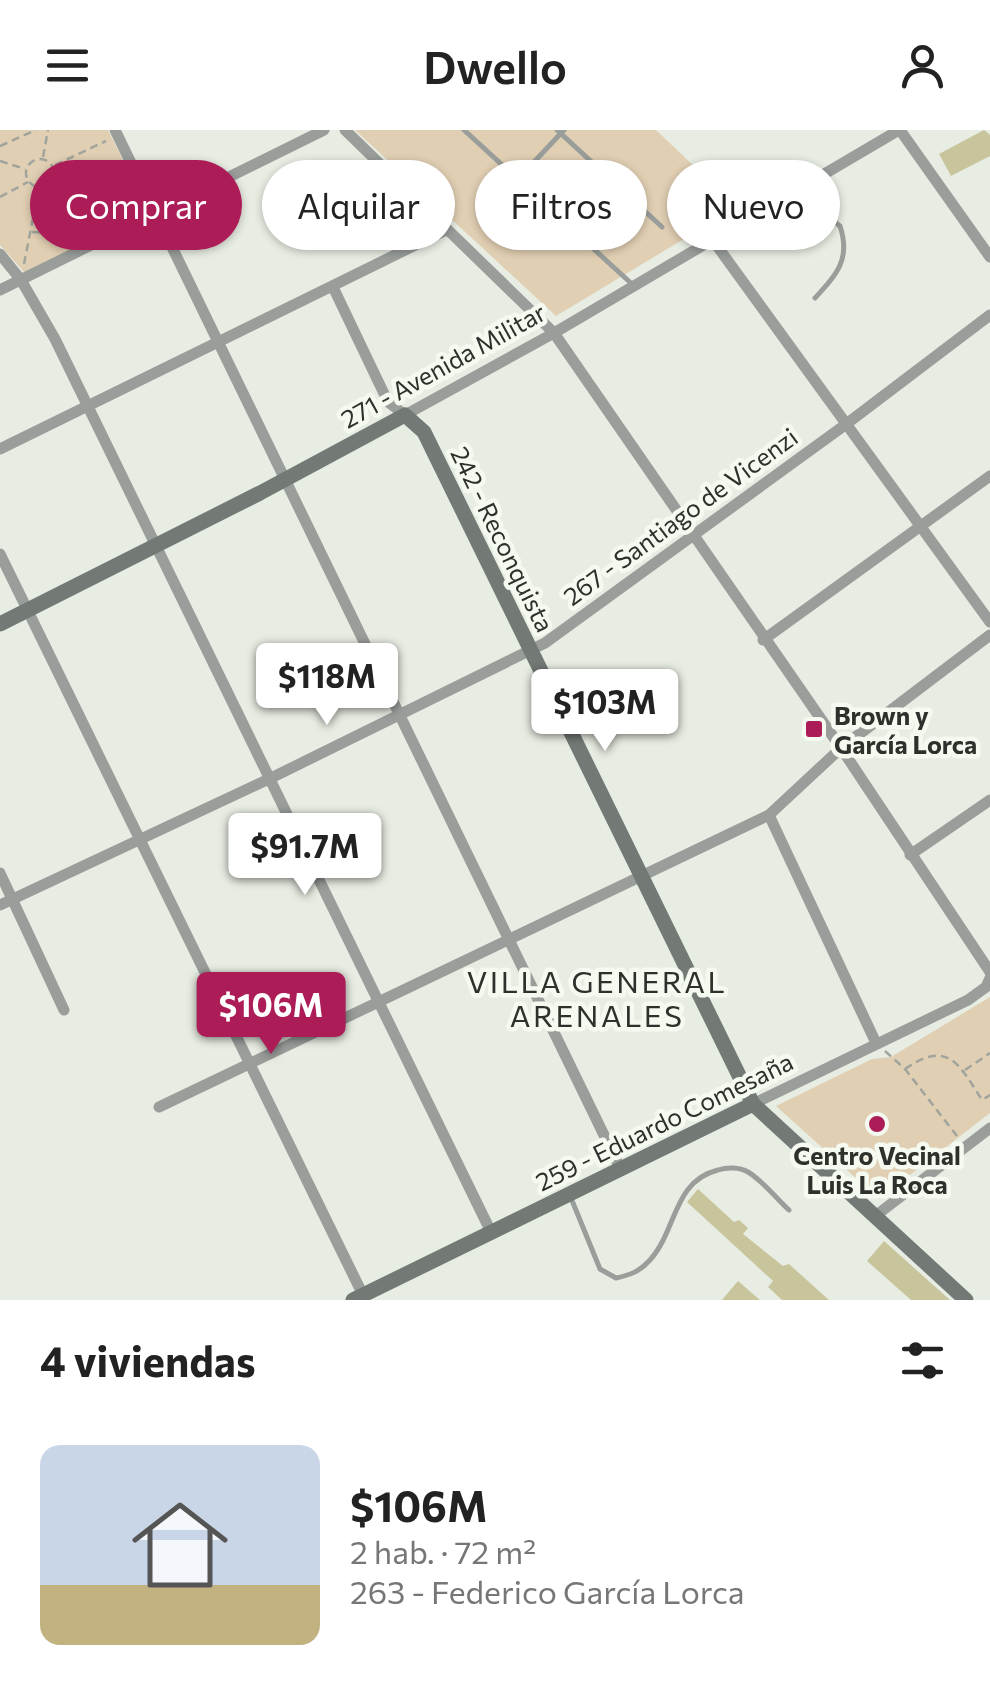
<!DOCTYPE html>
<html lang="es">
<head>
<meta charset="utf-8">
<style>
  body { margin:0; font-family:Commissioner,sans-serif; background:#f6f6f6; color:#222; height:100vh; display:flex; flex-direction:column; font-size:38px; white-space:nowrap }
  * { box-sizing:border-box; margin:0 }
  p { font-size:32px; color:#767676 }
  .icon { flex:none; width:55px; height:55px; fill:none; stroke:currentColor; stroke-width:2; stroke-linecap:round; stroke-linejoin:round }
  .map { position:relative; height:1170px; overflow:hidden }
  .drawer { display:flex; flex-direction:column; background:#fff; flex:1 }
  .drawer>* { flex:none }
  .guide { position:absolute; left:30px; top:30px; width:930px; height:90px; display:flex; gap:20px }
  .price { position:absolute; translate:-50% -85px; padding:0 22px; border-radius:10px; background:#fff; color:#222; font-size:32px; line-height:65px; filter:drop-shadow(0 2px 5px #0008) }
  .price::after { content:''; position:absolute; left:50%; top:60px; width:30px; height:22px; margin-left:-15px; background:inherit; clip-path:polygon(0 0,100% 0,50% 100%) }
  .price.on { background:#ac1d58; color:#fff }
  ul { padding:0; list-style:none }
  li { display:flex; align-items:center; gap:30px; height:250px; padding:0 40px }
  li span { display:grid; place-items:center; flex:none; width:280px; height:200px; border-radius:20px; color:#555 }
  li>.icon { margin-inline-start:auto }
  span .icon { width:120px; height:120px; fill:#fffc; stroke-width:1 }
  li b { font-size:42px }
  h2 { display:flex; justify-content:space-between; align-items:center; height:120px; padding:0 40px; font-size:42px }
  .pill { padding:0 35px; border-radius:45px; background:#fff; box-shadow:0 2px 8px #0004; font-size:35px; line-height:90px }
  .pill.on { background:#ac1d58; color:#fff }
  header { display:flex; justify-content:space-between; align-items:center; height:130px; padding:0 40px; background:#fff; font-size:45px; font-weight:600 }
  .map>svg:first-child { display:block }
  .green { fill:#e1cfb3 }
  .building { fill:#c8c59c }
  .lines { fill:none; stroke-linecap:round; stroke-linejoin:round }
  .path { stroke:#a0a49c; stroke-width:2.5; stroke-dasharray:8 5; stroke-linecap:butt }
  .lane { stroke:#9a9e9b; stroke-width:5 }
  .street { stroke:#9a9e9b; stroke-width:11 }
  .secondary { stroke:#737975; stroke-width:15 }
  .poi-dot { fill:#ac1d58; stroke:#f5faf1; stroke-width:4 }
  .labels { text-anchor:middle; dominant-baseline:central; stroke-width:9; stroke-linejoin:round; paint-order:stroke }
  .street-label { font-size:25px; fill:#2e302c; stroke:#f5faf1 }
  .poi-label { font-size:25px; font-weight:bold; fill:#2e302c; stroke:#f5faf1; text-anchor:start }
  .quarter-label { font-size:30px; letter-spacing:2.5px; fill:#2e302c; stroke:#f5faf1 }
</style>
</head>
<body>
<header><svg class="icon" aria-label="menu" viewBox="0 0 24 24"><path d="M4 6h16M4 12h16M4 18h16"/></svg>Dwello<svg class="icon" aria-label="person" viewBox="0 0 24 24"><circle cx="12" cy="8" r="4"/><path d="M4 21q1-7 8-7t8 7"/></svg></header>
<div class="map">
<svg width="990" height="1170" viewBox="0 0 990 1170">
  <rect width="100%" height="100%" fill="#e8ede3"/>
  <g class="green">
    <polygon points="0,0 108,0 149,82 24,142 0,115"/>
    <polygon points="355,0 656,0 737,77 556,186"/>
    <polygon points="990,867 990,983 879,1069 776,976 872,929 891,927"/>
  </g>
  <g class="building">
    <polygon points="984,0 990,5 990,26 951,46 939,24"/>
    <polygon points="698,1059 734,1092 739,1090 748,1098 743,1104 783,1136 789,1134 829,1170 782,1170 768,1157 773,1151 687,1072"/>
    <polygon points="884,1111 950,1170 911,1170 867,1131"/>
    <polygon points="738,1151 760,1170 722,1170"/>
  </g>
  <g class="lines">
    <g class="path">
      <polyline points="0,16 36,0"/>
      <polyline points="43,27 48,0"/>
      <circle cx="40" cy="43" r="14"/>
      <polyline points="0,31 25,39"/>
      <polyline points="55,35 106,11"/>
      <polyline points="53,50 137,78"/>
      <polyline points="0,67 28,52"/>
      <polyline points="34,92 59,80 67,64 82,61"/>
      <path d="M32,102c20,3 61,-16 70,-34"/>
      <polyline points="24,134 39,57"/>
      <polyline points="885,921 905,939 957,1006"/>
      <path d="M905,939c43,-30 54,-5 77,31l8,-5"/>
      <polyline points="965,940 990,923"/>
    </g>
    <g class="lane">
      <polyline points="464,0 633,155"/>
      <polyline points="557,0 662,97"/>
      <polyline points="518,49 564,0"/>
      <path d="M807,58l13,23 20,15c11,33 -3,48 -25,72"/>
      <path d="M571,1068l29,71 16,9c14,-3 23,-6 34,-18 27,-30 23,-79 68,-90 9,-3 21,-3 30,2 15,9 28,26 41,38"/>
    </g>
    <g class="street">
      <polyline points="115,0 621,1040"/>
      <polyline points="345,0 554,203 841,618 990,842"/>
      <polyline points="900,0 990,127"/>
      <polyline points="712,109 990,492"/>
      <polyline points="0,124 21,150 55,209 492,1104"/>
      <polyline points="333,157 388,272 405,285 554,203 899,0"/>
      <polyline points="0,160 324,0"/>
      <polyline points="0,319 446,100"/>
      <polyline points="0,424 363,1165"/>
      <polyline points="763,510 990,346"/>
      <polyline points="769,685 876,913"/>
      <polyline points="910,725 990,670"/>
      <polyline points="0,743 64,880"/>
      <polyline points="0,775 271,648 545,513 845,295 990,185"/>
      <polyline points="753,974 968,870 986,857 990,848"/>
      <polyline points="159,977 769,685 841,618 990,505"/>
      <polyline points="874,1087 990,998"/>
    </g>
    <g class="secondary">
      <polyline points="0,494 260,363 405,285 424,302 753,974 966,1170"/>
      <polyline points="353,1170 753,974"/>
    </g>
  </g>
  <g class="poi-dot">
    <rect x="804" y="589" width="20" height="20" rx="5"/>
    <circle cx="877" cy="994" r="10"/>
  </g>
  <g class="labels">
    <g class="street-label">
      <text transform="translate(443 235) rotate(-29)">271 - Avenida Militar</text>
      <text transform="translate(680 386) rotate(-36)">267 - Santiago de Vicenzi</text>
      <text transform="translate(503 409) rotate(64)">242 - Reconquista</text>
      <text transform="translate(664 991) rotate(-26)">259 - Eduardo Comesaña</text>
    </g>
    <g class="poi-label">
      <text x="834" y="585">Brown y<tspan x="834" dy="29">García Lorca</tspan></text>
      <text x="877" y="1025" text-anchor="middle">Centro Vecinal<tspan x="877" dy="29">Luis La Roca</tspan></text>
    </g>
    <g class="quarter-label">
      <text x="597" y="850">VILLA GENERAL<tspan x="597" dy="34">ARENALES</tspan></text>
    </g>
  </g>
</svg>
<b class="price" style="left:327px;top:598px">$118M</b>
<b class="price" style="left:605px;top:624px">$103M</b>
<b class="price" style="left:305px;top:768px">$91.7M</b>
<b class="price on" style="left:271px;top:927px">$106M</b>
<div class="guide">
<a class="pill on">Comprar</a>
<a class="pill">Alquilar</a>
<a class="pill">Filtros</a>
<a class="pill">Nuevo</a>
</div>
</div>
<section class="drawer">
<h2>4 viviendas<svg class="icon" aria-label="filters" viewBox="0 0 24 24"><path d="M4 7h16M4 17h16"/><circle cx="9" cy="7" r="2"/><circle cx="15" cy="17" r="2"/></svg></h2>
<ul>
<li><span style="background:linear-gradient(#c9d6e8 70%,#c2b280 0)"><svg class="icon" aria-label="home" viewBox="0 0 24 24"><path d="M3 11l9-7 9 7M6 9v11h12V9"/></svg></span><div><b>$106M</b><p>2 hab. · 72 m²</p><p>263 - Federico García Lorca</p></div></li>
</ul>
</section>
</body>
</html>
